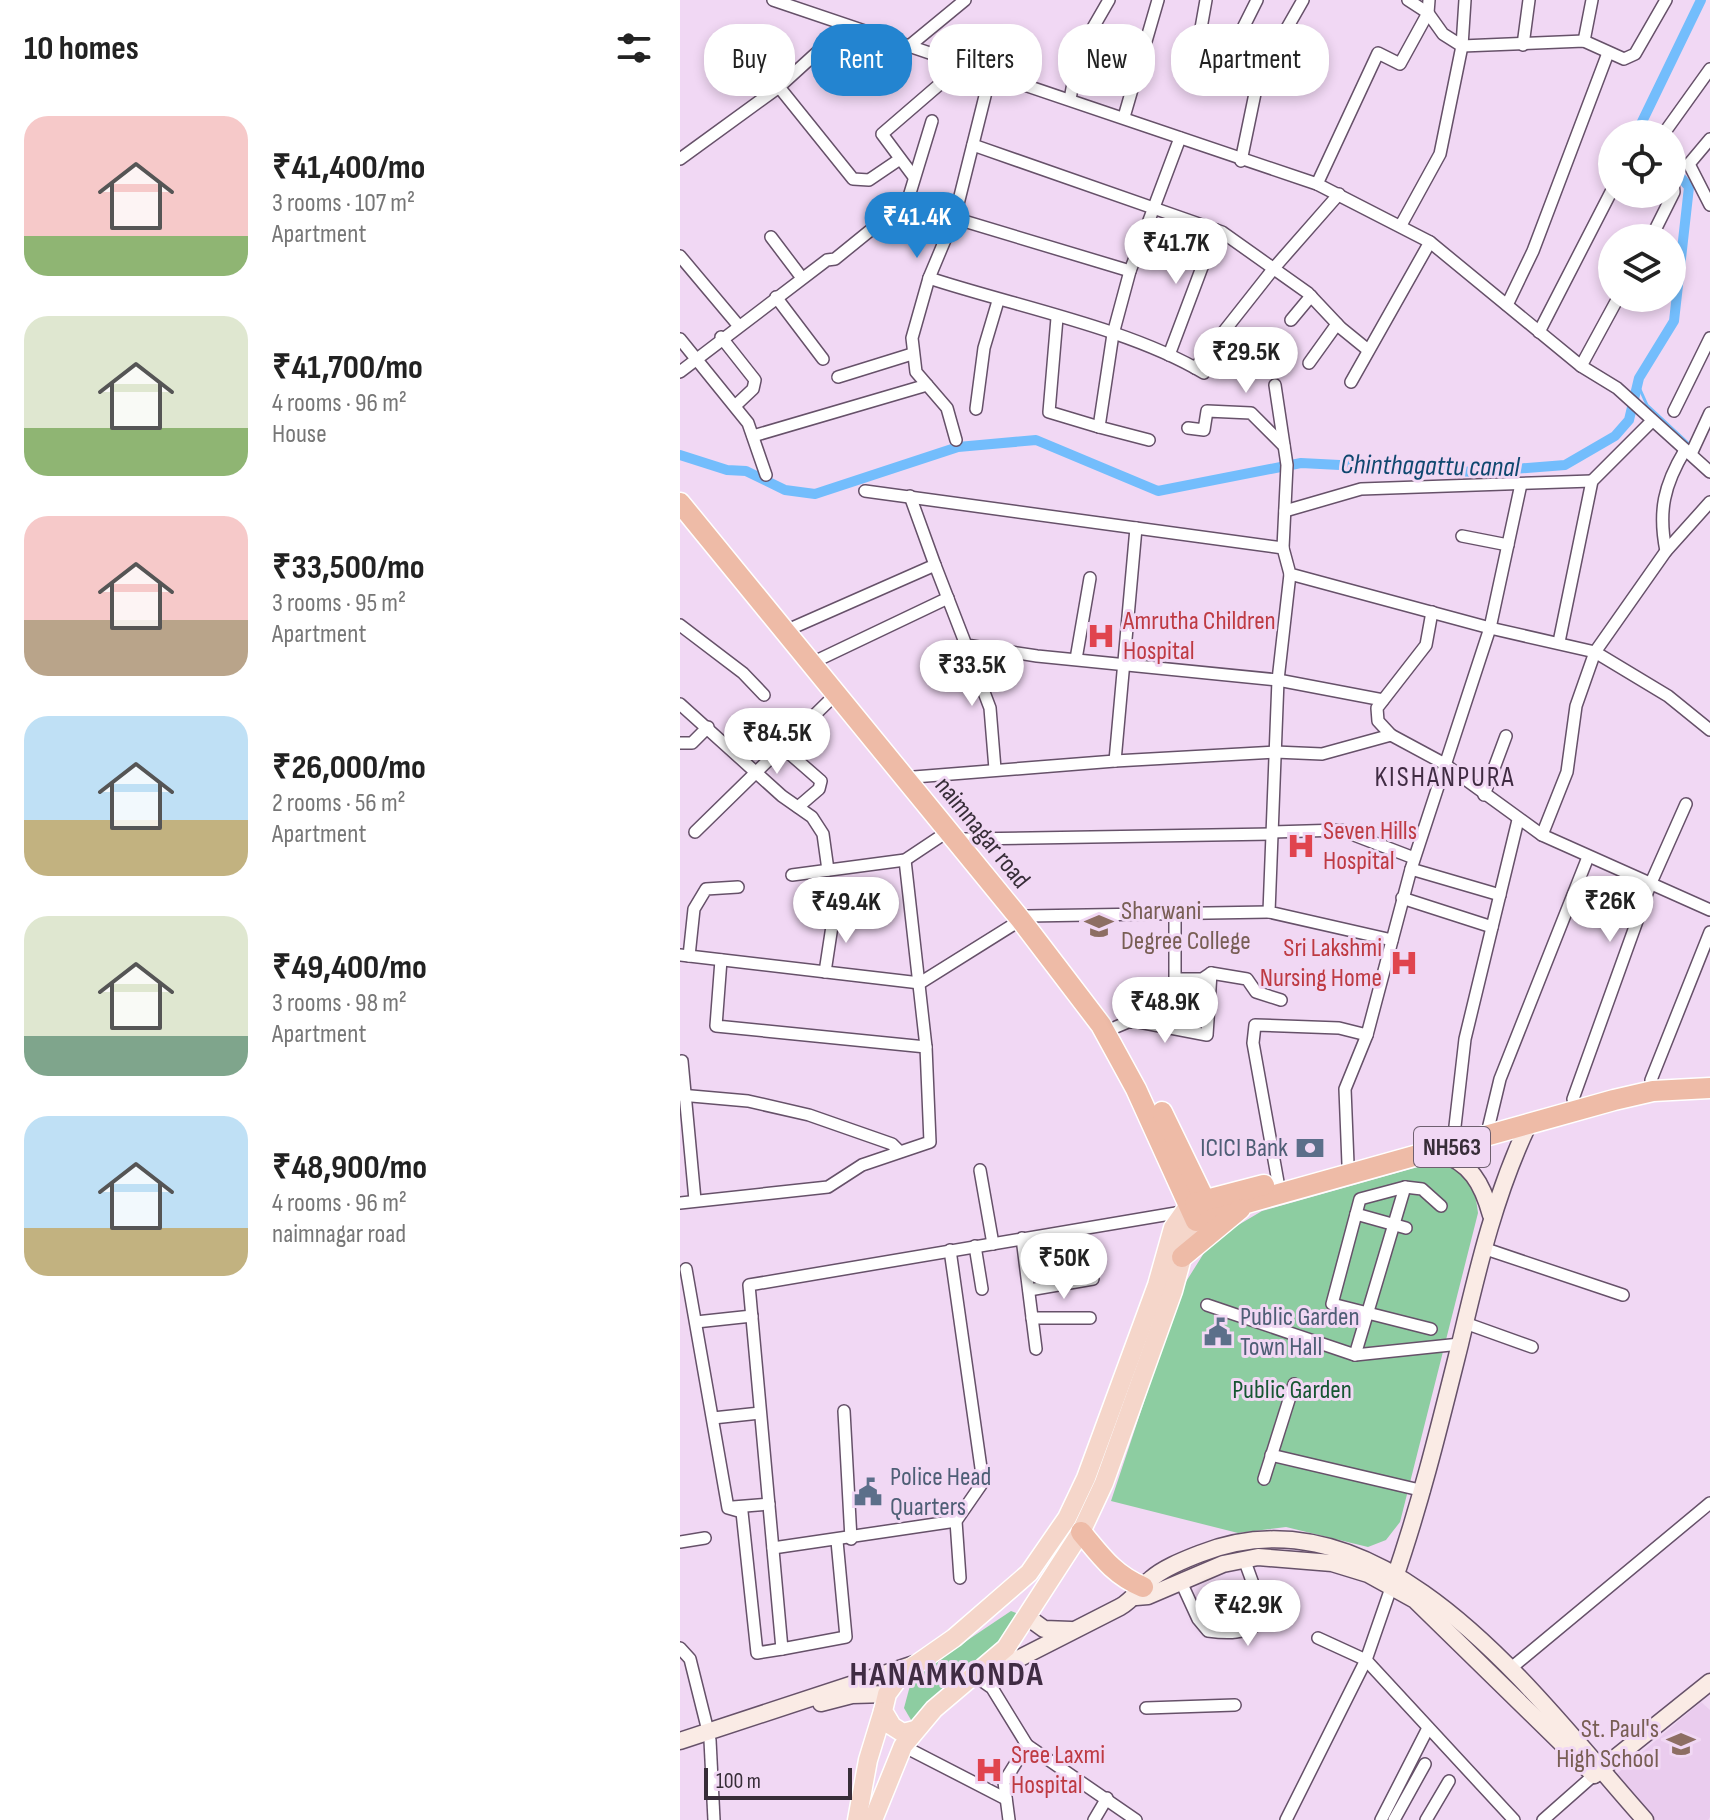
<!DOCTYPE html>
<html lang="en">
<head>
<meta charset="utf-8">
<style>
  body { margin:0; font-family:"Sofia Sans Condensed",sans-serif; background:#f2f2f2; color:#222; height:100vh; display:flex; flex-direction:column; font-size:30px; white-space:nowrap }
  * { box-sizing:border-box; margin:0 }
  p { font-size:26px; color:#767676 }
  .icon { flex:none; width:44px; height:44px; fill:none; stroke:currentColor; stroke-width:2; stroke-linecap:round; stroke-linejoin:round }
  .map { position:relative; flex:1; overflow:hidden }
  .sheet { display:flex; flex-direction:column; background:#fff; width:680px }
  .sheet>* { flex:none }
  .banner { position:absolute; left:24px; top:24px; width:760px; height:72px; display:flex; gap:16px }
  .buttons { position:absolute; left:918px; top:120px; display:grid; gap:16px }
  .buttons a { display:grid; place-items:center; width:88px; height:88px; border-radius:50%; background:#fff; box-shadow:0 4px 12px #0003; font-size:40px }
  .scale { position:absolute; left:24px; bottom:20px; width:148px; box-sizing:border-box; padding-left:8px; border:4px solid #372d38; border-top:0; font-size:22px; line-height:28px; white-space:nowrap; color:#372d38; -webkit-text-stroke:6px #f1d8f4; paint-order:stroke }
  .price { position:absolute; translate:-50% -68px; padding:0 18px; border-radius:28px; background:#fff; color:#222; font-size:26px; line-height:52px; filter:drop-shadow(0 2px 4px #0008) }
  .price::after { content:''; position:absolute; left:50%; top:48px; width:24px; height:18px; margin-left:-12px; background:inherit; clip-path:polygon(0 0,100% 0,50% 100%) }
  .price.selected { background:#2384d0; color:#fff }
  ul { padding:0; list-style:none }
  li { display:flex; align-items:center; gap:24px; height:200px; padding:0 24px }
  li span { display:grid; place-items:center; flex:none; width:224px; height:160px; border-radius:24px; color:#555 }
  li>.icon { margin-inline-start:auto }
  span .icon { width:96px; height:96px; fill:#fffc; stroke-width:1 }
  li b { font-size:34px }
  h2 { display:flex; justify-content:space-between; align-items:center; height:96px; padding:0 24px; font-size:34px }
  .pill { padding:0 28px; border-radius:32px; background:#fff; box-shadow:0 4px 12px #0003; font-size:28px; line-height:72px }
  .pill.selected { background:#2384d0; color:#fff }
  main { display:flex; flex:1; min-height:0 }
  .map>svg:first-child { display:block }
  .built { fill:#eaccee }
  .green { fill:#8dcda1 }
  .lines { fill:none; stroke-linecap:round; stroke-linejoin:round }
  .stream { stroke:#73bdfc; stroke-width:3 }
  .canal { stroke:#73bdfc; stroke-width:10 }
  .street-casing { stroke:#665169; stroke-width:14 }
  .secondary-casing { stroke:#665169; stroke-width:19 }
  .primary-casing { stroke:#fff; stroke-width:21 }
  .highway-casing { stroke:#fff; stroke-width:23 }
  .street { stroke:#fff; stroke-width:11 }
  .secondary { stroke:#faebe5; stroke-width:16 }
  .primary { stroke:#f5d6ca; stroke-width:18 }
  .highway { stroke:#eebba7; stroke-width:20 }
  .labels { text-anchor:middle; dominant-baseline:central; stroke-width:6; stroke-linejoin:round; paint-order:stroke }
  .shield { fill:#f1d8f4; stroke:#6f6070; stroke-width:2 }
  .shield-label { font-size:24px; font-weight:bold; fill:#372d38 }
  .health-label { font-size:26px; fill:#be3a42; stroke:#f1d8f4; text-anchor:start }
  .street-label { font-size:26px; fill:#372d38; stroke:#f1d8f4 }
  .education-label { font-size:26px; fill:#785e54; stroke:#f1d8f4; text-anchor:start }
  .service-label { font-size:26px; fill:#4e5e75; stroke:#f1d8f4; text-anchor:start }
  .park-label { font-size:26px; fill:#165632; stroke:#f1d8f4 }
  .water-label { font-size:28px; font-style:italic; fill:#0f476f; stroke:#f1d8f4 }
  .neighbourhood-label { font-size:28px; letter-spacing:2px; fill:#402c43; stroke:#f1d8f4 }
  .district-label { font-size:34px; font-weight:bold; letter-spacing:2px; fill:#402c43; stroke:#f1d8f4 }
</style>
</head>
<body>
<main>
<section class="sheet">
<h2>10 homes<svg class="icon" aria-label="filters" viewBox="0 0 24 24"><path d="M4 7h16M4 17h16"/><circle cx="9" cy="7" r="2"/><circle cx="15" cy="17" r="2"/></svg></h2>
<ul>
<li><span style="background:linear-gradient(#f6c9c9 75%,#8fb573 0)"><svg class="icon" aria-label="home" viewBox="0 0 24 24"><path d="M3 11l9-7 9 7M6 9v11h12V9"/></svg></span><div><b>₹41,400/mo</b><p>3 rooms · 107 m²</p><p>Apartment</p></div></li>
<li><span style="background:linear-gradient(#dfe7d0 70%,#8fb573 0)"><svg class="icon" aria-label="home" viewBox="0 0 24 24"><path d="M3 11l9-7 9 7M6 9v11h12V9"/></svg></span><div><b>₹41,700/mo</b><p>4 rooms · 96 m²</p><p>House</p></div></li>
<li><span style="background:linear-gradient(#f6c9c9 65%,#b9a48a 0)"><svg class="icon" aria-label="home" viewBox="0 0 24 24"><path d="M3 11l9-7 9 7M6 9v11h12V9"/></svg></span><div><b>₹33,500/mo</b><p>3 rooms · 95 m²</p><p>Apartment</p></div></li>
<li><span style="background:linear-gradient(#bfe0f5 65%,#c2b280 0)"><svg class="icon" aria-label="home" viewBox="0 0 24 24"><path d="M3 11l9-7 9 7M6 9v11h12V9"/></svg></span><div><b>₹26,000/mo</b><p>2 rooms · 56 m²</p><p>Apartment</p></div></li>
<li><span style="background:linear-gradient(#dfe7d0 75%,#7fa58c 0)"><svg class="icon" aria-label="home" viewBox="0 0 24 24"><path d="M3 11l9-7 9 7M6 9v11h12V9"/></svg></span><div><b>₹49,400/mo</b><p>3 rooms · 98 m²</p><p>Apartment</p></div></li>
<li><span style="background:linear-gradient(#bfe0f5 70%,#c2b280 0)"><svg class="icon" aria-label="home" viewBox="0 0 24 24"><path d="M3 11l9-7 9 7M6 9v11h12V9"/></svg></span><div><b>₹48,900/mo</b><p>4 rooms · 96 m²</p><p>naimnagar road</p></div></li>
</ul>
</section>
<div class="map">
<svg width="1030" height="1820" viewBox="0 0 1030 1820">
  <rect width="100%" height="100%" fill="#f1d8f4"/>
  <polygon class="built" points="1021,1702 1030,1710 1030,1817 1028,1820 972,1820 932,1778"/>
  <g class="green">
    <path d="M752,1163c29,0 44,23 46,50l-78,309 -14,18 -18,7 -82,-20 -48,6 -127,-32 71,-213 22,-35 19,-19 39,-23z"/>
    <polygon points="331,1611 341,1615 334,1634 234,1725 224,1708 231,1682 243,1670"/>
  </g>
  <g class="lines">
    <polyline class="stream" points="958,385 967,405 1009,444"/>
    <g class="canal">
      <polyline points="964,134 959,128 1021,0"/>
      <polyline points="0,455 47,470 66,471 105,490 135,494 278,447 356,440 478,491 621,463 795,472 885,465 935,436 949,420 959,378 994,321 1009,187 992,167"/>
    </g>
    <defs>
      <g id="street">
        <polyline points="93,0 637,184 750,242 901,366 937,388 1030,472"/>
        <polyline points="728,0 748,13 763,34 782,46 904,41 944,59 955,54 986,0"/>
        <polyline points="166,26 99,87 173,179 189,180 220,159"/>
        <polyline points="904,41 912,0"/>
        <polyline points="843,45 849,0"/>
        <polyline points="228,47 285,0"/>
        <polyline points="550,54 577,0"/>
        <polyline points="515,62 526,0"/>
        <polyline points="390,99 399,52 429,0"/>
        <polyline points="444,117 478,0"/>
        <polyline points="987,129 1030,69"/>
        <polyline points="1030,139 1009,164 1030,205"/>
        <polyline points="293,145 542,232 628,293 661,328 688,350"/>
        <polyline points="0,159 99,87"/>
        <polyline points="561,161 578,79 623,0"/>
        <polyline points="234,177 202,134 282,65"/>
        <polyline points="637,184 698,53 720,64 748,13 749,0"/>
        <polyline points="227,203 252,121"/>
        <polyline points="721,225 760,154 782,46 785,0"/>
        <polyline points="91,237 122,278"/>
        <polyline points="971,238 994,192 992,175"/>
        <polyline points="0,256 58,325"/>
        <path d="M249,278c85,28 200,50 275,95"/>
        <polyline points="96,297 143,359"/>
        <polyline points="827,305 853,251 928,53"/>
        <polyline points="377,318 369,412 419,427"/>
        <polyline points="611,320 631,296"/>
        <polyline points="859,332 932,190"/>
        <polyline points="41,337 75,380 73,389 55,406"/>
        <polyline points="0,339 68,423 86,475"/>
        <polyline points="489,355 536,230"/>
        <polyline points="629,363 657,324"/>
        <polyline points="901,366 938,298"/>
        <polyline points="515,368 594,268 659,194"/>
        <polyline points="0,372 147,260 155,259 224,203 450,271"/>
        <polyline points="158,377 232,354"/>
        <polyline points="671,382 750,242"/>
        <polyline points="595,385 607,465 603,548"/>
        <polyline points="296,409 304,348 318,301"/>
        <polyline points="994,411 1030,338"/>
        <polyline points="508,428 524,430 527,411 571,413 604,446"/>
        <polyline points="73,436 247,385"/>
        <polyline points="276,440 267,408 236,372 232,338 249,278 275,216 311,72"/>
        <polyline points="469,440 419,427 433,334 450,271 500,138"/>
        <polyline points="1011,454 1030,413"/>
        <polyline points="185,491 603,548 610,574 810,628 915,652 988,696 1030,730"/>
        <polyline points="605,511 681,489 912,481"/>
        <polyline points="782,536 828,545"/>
        <path d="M986,551c-8,-40 -2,-66 19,-101"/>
        <polyline points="255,565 286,645 357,656 598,680 703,700"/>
        <polyline points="610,574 598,680 589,912 712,940"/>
        <polyline points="0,625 63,673 84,695"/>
        <polyline points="112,628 255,565 230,496"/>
        <polyline points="879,642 912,481 971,422"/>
        <polyline points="286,645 310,708 315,769"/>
        <polyline points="396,659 410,578"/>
        <polyline points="138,660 268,598"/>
        <polyline points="0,704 102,796 132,817 143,834 148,870"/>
        <polyline points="711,735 698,721 697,708 746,645 752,612"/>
        <polyline points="0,743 12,743 28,727"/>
        <polyline points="102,747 141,781 139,789 118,807"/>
        <polyline points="435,761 456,528"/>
        <polyline points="234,777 435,761 595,752 642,754 711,735 763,763 862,835 1030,910"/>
        <polyline points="804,795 826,736"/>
        <polyline points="15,832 155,695"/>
        <polyline points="592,832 661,830 734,858"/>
        <polyline points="862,835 887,772 896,706 915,652 986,551 1030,502"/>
        <polyline points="285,839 592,834"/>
        <polyline points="731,869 820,895"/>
        <polyline points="112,875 225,860 267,832"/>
        <polyline points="722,898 812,927"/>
        <polyline points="495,913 495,979 522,979 531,973 567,979 576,992 601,1000"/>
        <polyline points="0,955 240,983 347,916 589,912"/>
        <polyline points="9,956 14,909 26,889 58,887"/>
        <polyline points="41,960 36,1026 246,1047"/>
        <polyline points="145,972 154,913"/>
        <polyline points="436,1027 448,1022 459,1022 527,1035 531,973"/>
        <polyline points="2,1061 15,1200"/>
        <polyline points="971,1080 1030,932"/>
        <polyline points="0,1095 68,1101 129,1115 212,1144 219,1151"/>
        <polyline points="893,1099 970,885 1006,804"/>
        <polyline points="809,1125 820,1079 908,857"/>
        <polyline points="774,1135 785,1039 838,820"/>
        <polyline points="668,1164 665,1089 687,1035 731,869 810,628 841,484"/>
        <polyline points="300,1170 313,1244"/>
        <polyline points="598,1182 573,1043 575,1025 659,1028 687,1035"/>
        <polyline points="0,1203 148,1187 182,1165 250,1142 246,1047 225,860"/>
        <polyline points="676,1214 726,1228"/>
        <polyline points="342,1238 356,1349"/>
        <polyline points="295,1246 302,1289"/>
        <polyline points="803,1248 943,1295"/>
        <polyline points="270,1250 303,1482 276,1521 280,1578"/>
        <polyline points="6,1269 48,1508 62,1512 77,1653 102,1649"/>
        <polyline points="349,1290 413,1279"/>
        <polyline points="527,1305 675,1355 780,1344"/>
        <polyline points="352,1318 410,1318"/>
        <polyline points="16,1322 72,1316"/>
        <polyline points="785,1323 852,1347"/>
        <polyline points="751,1329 652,1304 680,1199 725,1187 742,1189 761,1206"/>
        <polyline points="675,1355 725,1187"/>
        <polyline points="164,1411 171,1539"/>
        <polyline points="33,1418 80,1413"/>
        <polyline points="591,1455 744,1491"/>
        <polyline points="584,1479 614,1384"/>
        <polyline points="53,1507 89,1504"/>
        <polyline points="157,1541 166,1637 102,1649 69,1285 502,1212"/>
        <polyline points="0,1542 25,1538"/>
        <polyline points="93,1548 276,1521"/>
        <path d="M501,1582l17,37 10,12c21,3 36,3 54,-9l2,-8 -20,-55"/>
        <polyline points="638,1638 686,1660 834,1820"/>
        <polyline points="0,1648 10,1659 28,1731"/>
        <polyline points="830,1669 1030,1503"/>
        <polyline points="295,1676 312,1688 347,1745 324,1782 329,1820"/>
        <polyline points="466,1708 555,1705"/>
        <polyline points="30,1740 34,1820"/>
        <polyline points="347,1745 456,1820"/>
        <polyline points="223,1746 326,1799"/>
        <polyline points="414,1820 427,1798"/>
        <polyline points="606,1820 686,1660 712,1585"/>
        <polyline points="701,1820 748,1728"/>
        <polyline points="714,1820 745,1764"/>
        <polyline points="746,1820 769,1781"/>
        <polyline points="863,1820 914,1775"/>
      </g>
      <g id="secondary">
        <path d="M758,1152c33,11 44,31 53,63"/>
        <path d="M714,1580c27,-78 46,-156 66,-236 18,-76 35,-150 69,-221"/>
        <polyline points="456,1597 468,1596 543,1564 578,1557 652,1563 688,1574 735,1600 914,1775"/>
        <polyline points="346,1616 364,1629 391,1630"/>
        <path d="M298,1673l34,-11 108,-55c14,-8 19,-19 31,-28 12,-11 33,-19 48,-25 186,-74 340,148 446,266"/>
        <polyline points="141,1703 172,1695 207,1694"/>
        <polyline points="0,1741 234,1664"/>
        <polyline points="914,1775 1030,1682"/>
      </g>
      <g id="primary">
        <polyline points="235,1730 223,1733 212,1726 203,1711 207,1694 221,1675 274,1638 349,1573 387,1518 406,1478 477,1285 493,1228 509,1205"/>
        <polyline points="177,1820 188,1760 203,1711"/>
        <polyline points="193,1820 223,1746 254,1709 326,1648 401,1532 424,1483 493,1291 509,1232 516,1221"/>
      </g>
      <g id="highway">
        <polyline points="0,503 341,920 421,1025 456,1089 516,1221 531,1213 934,1100 973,1091 1030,1088"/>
        <polyline points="482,1112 531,1213"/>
        <polyline points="515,1203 584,1185"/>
        <polyline points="502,1257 560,1209"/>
        <path d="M401,1532c20,24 33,43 62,55"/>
      </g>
    </defs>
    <use href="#street" class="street-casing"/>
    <use href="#secondary" class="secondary-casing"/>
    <use href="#primary" class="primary-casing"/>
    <use href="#highway" class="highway-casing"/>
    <use href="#street" class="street"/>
    <use href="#secondary" class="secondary"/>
    <use href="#primary" class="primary"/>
    <use href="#highway" class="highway"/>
  </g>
  <defs>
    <symbol id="hospital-bare" viewBox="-9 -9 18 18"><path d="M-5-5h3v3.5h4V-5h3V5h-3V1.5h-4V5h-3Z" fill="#e0444e" stroke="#f1d8f4" stroke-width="2.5" paint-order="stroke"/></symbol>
    <symbol id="university-bare" viewBox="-9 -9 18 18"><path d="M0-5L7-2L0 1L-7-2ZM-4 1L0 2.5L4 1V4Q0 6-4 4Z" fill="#8d6e63" stroke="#f1d8f4" stroke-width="2.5" paint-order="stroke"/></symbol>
    <symbol id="bank-bare" viewBox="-9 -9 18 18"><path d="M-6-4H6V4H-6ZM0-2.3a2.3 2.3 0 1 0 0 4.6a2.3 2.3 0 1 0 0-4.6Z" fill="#5c6f8a" stroke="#f1d8f4" stroke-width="2.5" paint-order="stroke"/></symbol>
    <symbol id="civic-bare" viewBox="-9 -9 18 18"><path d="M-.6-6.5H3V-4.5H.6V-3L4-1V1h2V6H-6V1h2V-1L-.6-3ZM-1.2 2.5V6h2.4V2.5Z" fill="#5c6f8a" stroke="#f1d8f4" stroke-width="2.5" paint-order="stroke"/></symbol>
    <symbol id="school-bare" viewBox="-9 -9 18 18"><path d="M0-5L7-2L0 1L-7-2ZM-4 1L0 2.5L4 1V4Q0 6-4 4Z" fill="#8d6e63" stroke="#f1d8f4" stroke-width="2.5" paint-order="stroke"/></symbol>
  </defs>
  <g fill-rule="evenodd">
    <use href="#hospital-bare" x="401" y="616" width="40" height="40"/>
    <use href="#hospital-bare" x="601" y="826" width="40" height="40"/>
    <use href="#university-bare" x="399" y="906" width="40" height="40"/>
    <use href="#hospital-bare" x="704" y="943" width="40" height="40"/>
    <use href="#bank-bare" x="610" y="1128" width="40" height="40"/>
    <use href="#civic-bare" x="518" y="1312" width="40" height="40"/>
    <use href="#civic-bare" x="168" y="1472" width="40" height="40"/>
    <use href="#school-bare" x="981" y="1724" width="40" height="40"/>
    <use href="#hospital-bare" x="289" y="1750" width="40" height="40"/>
  </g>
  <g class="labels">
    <rect class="shield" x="734" y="1127" width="76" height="40" rx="6"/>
    <g class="shield-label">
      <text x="772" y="1147">NH563</text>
    </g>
    <g class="health-label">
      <text x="443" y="621">Amrutha Children<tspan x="443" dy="30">Hospital</tspan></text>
      <text x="643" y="831">Seven Hills<tspan x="643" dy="30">Hospital</tspan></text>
      <text x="702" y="948" text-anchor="end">Sri Lakshmi<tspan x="702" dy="30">Nursing Home</tspan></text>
      <text x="331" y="1755">Sree Laxmi<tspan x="331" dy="30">Hospital</tspan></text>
    </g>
    <g class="street-label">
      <text transform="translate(302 833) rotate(51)">naimnagar road</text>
    </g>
    <g class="education-label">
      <text x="441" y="911">Sharwani<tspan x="441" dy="30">Degree College</tspan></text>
      <text x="979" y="1729" text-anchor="end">St. Paul's<tspan x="979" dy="30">High School</tspan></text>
    </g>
    <g class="service-label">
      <text x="608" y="1148" text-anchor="end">ICICI Bank</text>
      <text x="560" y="1317">Public Garden<tspan x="560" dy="30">Town Hall</tspan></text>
      <text x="210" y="1477">Police Head<tspan x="210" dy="30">Quarters</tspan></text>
    </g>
    <g class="park-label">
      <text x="612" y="1390">Public Garden</text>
    </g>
    <g class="water-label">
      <text transform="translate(750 466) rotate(1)">Chinthagattu canal</text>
    </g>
    <g class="neighbourhood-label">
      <text x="765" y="777">KISHANPURA</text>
    </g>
    <g class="district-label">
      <text x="267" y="1674">HANAMKONDA</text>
    </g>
  </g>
</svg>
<div class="buttons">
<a><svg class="icon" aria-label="locate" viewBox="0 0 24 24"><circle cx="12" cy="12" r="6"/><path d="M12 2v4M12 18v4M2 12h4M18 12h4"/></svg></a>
<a><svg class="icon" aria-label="layers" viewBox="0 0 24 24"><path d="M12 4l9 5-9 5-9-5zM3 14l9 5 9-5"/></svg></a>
</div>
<div class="scale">100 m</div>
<b class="price selected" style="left:237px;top:260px">₹41.4K</b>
<b class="price" style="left:496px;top:286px">₹41.7K</b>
<b class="price" style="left:566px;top:395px">₹29.5K</b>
<b class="price" style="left:292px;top:708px">₹33.5K</b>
<b class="price" style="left:97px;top:776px">₹84.5K</b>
<b class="price" style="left:930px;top:944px">₹26K</b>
<b class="price" style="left:166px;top:945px">₹49.4K</b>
<b class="price" style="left:485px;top:1045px">₹48.9K</b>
<b class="price" style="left:384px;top:1301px">₹50K</b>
<b class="price" style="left:568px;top:1648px">₹42.9K</b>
<div class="banner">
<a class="pill">Buy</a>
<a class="pill selected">Rent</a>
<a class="pill">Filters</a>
<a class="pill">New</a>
<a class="pill">Apartment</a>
</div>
</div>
</main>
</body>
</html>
